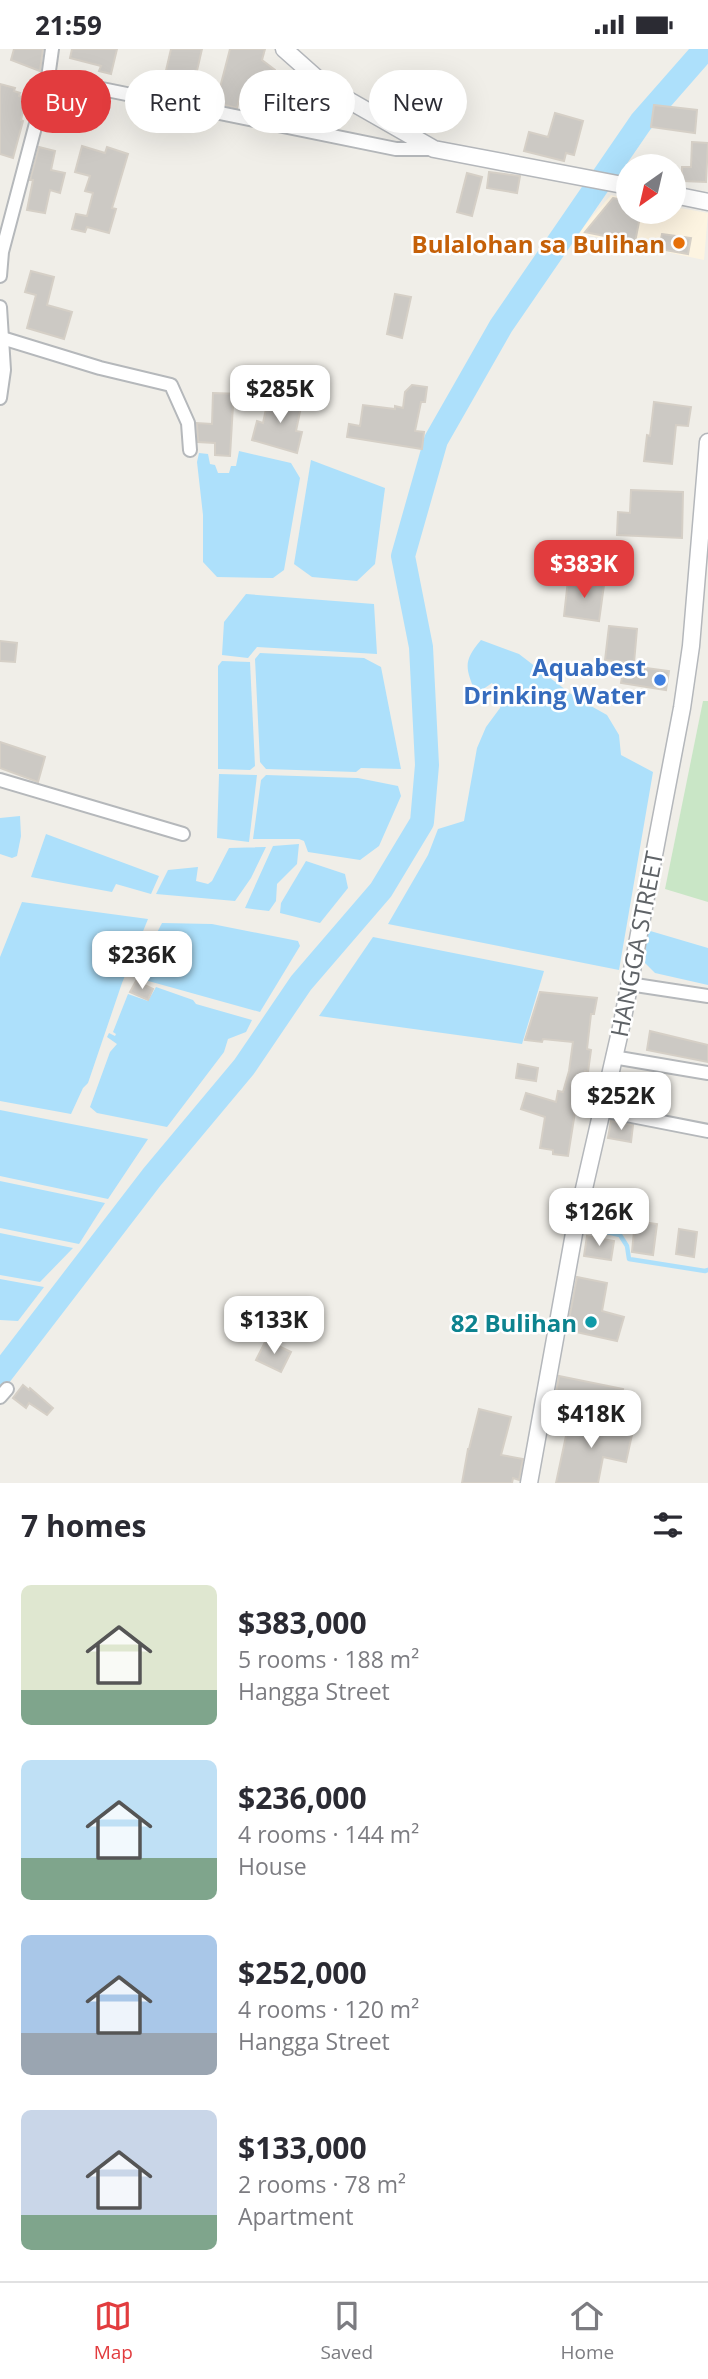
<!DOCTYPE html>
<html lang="en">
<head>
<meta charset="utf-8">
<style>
  body { margin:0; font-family:"Open Sans",sans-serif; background:#f7f7f7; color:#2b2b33; height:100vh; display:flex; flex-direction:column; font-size:26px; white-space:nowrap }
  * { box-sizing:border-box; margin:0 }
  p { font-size:23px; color:#7c7c81 }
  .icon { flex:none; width:38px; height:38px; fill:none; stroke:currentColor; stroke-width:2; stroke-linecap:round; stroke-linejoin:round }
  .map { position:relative; height:1434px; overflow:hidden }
  .drawer { display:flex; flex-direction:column; background:#fff; flex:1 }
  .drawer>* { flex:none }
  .hud { position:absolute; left:21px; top:21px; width:667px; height:63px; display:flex; gap:14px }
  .needle { width:46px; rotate:214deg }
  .fabs { position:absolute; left:616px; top:105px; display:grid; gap:14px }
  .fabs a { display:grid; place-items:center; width:70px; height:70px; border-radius:50%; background:#fff; box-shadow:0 7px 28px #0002; font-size:35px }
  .price { position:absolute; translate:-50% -60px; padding:0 16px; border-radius:14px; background:#fff; color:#222; font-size:23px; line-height:46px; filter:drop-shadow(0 2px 4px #0008) }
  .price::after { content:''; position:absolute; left:50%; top:42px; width:21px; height:16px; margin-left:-10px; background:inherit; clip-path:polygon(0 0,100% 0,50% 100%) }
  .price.active { background:#e23c3e; color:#fff }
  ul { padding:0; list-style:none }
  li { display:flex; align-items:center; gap:21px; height:175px; padding:0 21px }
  li span { display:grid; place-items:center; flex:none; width:196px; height:140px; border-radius:10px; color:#555 }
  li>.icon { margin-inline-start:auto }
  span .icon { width:84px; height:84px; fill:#fffc; stroke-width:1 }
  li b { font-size:30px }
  h2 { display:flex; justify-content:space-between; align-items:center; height:84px; padding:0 21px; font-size:30px }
  .pill { padding:0 24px; border-radius:32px; background:#fff; box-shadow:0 7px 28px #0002; font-size:24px; line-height:63px }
  .pill.active { background:#e23c3e; color:#fff }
  .status { display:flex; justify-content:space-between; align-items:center; height:49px; padding:0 35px; background:#fff; direction:ltr }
  .status svg { height:19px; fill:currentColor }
  .tab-bar { display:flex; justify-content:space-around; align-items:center; height:98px; border-top:2px solid #e1e1e2; background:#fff; font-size:19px; color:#7c7c81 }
  .tab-bar a { display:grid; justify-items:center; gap:4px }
  .tab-bar .active { color:#e23c3e }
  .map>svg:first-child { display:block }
  .commercial { fill:#fdf4e1 }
  .green { fill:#c9e6c6 }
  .water { fill:#ade0fb }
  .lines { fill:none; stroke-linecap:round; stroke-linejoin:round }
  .stream { stroke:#ade0fb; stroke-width:4.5 }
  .river { stroke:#ade0fb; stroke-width:24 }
  .building { fill:#ccc9c4; stroke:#d5cfc6; stroke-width:2 }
  .street-casing { stroke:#b5b8bb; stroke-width:16 }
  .secondary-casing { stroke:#b4b7bb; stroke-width:19 }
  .street { stroke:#fff; stroke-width:12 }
  .secondary { stroke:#fff; stroke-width:16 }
  .food-dot { fill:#e8710a; stroke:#fff; stroke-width:2.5 }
  .shop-dot { fill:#3f7fe0; stroke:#fff; stroke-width:2.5 }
  .culture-dot { fill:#0f9aa8; stroke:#fff; stroke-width:2.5 }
  .labels { text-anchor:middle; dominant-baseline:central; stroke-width:5; stroke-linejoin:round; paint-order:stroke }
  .food-label { font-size:24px; font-weight:bold; fill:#c56008; stroke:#fff; text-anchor:end }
  .shop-label { font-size:24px; font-weight:bold; fill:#366cbe; stroke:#fff; text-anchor:end }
  .street-label { font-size:24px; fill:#5f6367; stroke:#fff }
  .culture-label { font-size:24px; font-weight:bold; fill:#0d838f; stroke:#fff; text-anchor:end }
</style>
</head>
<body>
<div class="status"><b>21:59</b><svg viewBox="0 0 49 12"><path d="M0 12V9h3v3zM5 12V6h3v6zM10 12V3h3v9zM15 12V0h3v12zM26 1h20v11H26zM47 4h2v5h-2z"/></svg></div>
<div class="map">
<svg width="708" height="1434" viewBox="0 0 708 1434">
  <rect width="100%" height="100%" fill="#f0eee8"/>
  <polygon class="commercial" points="611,146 628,150 628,163 674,163 674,158 708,164 704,211 578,184"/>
  <polygon class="green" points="703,652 708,652 708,853 665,840"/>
  <g class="water">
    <polygon points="239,402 291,414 300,429 284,521 273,529 217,528 203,513 203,466 197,413 199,404 208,405 210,415 215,416 218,424 229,424 231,417 236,417"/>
    <polygon points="311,411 385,439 375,515 357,532 312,528 294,515"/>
    <polygon points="246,545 374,555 377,605 257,598 248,609 222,606 224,573"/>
    <path d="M481,591l38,14 56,43 32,18 12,20 2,20 32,17 -34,198 -231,-46 40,-69 10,-26 26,-8 13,-73 9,-21 14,-19 2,-10 -10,-15 -16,11c-10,-25 -14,-32 5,-54z"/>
    <polygon points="260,604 364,609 381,618 401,720 361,719 356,723 266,720 260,713 255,610"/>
    <polygon points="222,612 250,613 255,717 250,721 218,720 218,617"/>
    <polygon points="219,725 257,726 249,793 217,789"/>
    <polygon points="266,726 358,729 398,737 401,747 379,797 360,811 308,803 304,792 299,790 253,790 261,731"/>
    <polygon points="20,767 21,787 17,807 12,809 0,805 0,769"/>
    <polygon points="46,785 159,827 151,845 116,835 112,843 31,828"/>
    <polygon points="299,795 297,815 277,835 276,852 269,862 245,859 273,797"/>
    <polygon points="266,798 251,829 235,852 156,845 168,821 198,818 196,832 208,835 212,832 229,799"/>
    <polygon points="306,812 345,825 348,839 320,874 280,864 281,854"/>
    <polygon points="22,853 148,870 122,934 88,1034 83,1039 71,1065 0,1052 0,908"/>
    <polygon points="162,874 212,875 298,892 300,897 260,963 134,928"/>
    <polygon points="647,881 708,899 708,936 655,924 645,914"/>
    <polygon points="373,888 544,922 522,995 319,967"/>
    <polygon points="156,938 193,951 196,955 252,971 246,983 228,990 224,1003 167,1078 97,1064 90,1058 110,1003 117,995 107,988 109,984 115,987 116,985 113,983 128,945 148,952"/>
    <polygon points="0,1061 148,1090 108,1150 0,1127"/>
    <polygon points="0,1132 105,1154 79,1195 0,1179"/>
    <polygon points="0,1184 73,1199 40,1233 0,1226"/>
    <polygon points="0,1230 44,1238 18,1272 0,1271"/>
  </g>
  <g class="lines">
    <polyline class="stream" points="580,1177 620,1186 627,1197 629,1210 705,1222 708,1221"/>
    <polyline class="river" points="0,1326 152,1128 244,1018 301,934 381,841 422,773 427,716 421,598 403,507 436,391 501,277 641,73 705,0"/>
  </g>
  <g class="building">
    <polygon points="14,0 43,0 40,22 11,11"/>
    <polygon points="72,0 117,0 111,25 99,22 101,17 70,9"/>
    <polygon points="171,0 202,0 193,39 179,36 178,46 161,43"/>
    <polygon points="230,0 265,0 262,11 275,21 274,27 301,51 311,54 305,73 278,65 272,60 273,55 240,48 237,59 216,54"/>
    <polygon points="0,35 15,39 14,42 20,44 19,47 26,49 21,71 23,72 13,109 0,105"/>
    <polygon points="654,56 697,61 695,84 651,78"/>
    <polygon points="555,64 583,72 574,106 566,104 564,112 524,102 529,83 548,88"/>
    <polygon points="692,93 708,94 706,133 682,132 682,118 691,118"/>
    <polygon points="82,97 105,104 107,98 128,105 112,159 116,160 109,184 87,178 85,183 72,180 76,165 87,167 93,144 85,142 90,127 75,123"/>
    <polygon points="39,98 55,102 51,121 65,124 60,144 50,141 45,164 27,161 33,131 30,131"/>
    <polygon points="489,123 520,127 517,144 487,139"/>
    <polygon points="467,124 482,128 472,167 457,163"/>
    <polygon points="613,149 628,152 628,163 641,163 635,193 585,183"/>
    <polygon points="662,185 691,189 688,205 659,200"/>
    <polygon points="31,222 54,228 47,256 72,263 64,290 27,279 36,246 25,243"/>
    <polygon points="395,245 411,248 402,289 387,285"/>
    <polygon points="412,336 427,338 425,353 421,353 415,382 424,383 422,400 347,388 349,375 360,377 363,356 395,360 395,357 403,359 405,343"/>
    <polygon points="213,344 242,345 242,356 233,356 230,407 215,406 215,394 198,393 197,374 212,375"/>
    <polygon points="269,346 302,353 296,382 302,383 297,404 252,391 257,372 263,374"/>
    <polygon points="654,353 691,358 688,377 676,376 672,415 644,412 647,386 650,387"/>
    <polygon points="631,441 683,443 682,489 617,486 618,463 630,464"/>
    <polygon points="568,531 604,536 599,572 564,567"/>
    <polygon points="609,577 637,580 634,614 605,611"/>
    <polygon points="0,592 17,594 15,613 0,612"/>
    <polygon points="624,616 669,622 666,641 621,634"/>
    <polygon points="0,693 45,708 38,733 0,719"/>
    <polygon points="136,932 153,940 148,951 130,943"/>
    <polygon points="540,943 597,949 594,965 591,965 587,1000 591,1001 588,1023 585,1022 576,1057 568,1107 553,1105 553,1101 540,1099 545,1068 521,1060 526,1044 556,1053 558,1042 563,1043 569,1022 573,993 543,990 542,993 525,991"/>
    <polygon points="650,982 708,996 708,1013 647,1001"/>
    <polygon points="518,1015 538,1019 536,1032 516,1029"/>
    <polygon points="618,1037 640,1040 637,1059 614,1055"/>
    <polygon points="611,1072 633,1076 631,1093 608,1089"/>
    <polygon points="635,1172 657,1175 653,1206 632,1203"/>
    <polygon points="679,1180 697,1183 694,1208 676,1205"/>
    <polygon points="587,1187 614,1192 611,1211 584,1207"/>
    <polygon points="577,1228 607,1234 602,1262 624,1268 617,1292 567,1281"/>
    <polygon points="266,1291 291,1303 281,1323 256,1311"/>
    <polygon points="559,1327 623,1340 618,1356 556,1344"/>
    <polygon points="23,1336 29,1341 30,1339 53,1359 47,1366 29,1354 26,1359 13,1349"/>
    <polygon points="479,1360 511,1368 501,1406 523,1410 519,1431 513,1429 512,1434 462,1434 468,1400 469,1400"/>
    <polygon points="570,1368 633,1381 626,1413 603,1408 598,1434 556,1434"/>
  </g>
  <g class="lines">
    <defs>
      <g id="street">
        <polyline points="48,29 396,100 433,100"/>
        <polyline points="0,227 2,203 48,29 52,0"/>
        <polyline points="0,258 4,321 0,349"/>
        <polyline points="2,289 100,319 171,336 188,374 190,401"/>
        <polyline points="0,731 183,785"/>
        <polyline points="629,935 708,947"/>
        <polyline points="613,1008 708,1024"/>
        <polyline points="601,1061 708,1082"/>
        <polyline points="0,1348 7,1340"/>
      </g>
      <g id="secondary">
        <polyline points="284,0 329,40 434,100 628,137"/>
        <polyline points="674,146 708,153"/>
        <polyline points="529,1434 575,1179 622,974 682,659 691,597 708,393"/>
      </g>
    </defs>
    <use href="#street" class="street-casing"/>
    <use href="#secondary" class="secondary-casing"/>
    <use href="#street" class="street"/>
    <use href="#secondary" class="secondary"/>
  </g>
  <circle class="food-dot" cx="679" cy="194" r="7"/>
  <circle class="shop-dot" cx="660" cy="631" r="7"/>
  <circle class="culture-dot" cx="591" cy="1273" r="7"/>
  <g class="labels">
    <g class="food-label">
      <text x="665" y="194">Bulalohan sa Bulihan</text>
    </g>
    <g class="shop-label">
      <text x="646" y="617">Aquabest<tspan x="646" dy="28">Drinking Water</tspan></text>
    </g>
    <g class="street-label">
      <text transform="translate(636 895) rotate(-79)">HANGGA STREET</text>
    </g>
    <g class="culture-label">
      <text x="577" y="1273">82 Bulihan</text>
    </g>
  </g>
</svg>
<div class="fabs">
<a><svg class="needle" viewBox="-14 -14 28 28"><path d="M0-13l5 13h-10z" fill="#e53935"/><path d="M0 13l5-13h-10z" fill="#7c7c81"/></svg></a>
</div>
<b class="price" style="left:280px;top:376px">$285K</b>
<b class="price active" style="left:584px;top:551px">$383K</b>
<b class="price" style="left:142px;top:942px">$236K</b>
<b class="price" style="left:621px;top:1083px">$252K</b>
<b class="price" style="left:599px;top:1199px">$126K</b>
<b class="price" style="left:274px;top:1307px">$133K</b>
<b class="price" style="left:591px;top:1401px">$418K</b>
<div class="hud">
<a class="pill active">Buy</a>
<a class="pill">Rent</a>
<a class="pill">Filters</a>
<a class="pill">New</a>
</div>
</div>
<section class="drawer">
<h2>7 homes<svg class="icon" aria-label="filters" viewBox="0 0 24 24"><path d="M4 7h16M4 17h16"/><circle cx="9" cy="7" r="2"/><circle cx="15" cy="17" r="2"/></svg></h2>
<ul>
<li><span style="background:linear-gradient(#dfe7d0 75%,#7fa58c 0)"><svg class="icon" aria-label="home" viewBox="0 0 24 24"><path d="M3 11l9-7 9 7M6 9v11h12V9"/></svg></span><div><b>$383,000</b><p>5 rooms · 188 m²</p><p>Hangga Street</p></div></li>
<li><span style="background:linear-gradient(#bfe0f5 70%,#7fa58c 0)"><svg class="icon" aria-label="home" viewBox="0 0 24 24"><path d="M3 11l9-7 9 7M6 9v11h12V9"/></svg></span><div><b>$236,000</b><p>4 rooms · 144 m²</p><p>House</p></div></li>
<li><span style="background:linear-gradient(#a9c7e8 70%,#9aa5b1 0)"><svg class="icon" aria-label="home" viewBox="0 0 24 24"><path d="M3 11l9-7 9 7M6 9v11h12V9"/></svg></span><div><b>$252,000</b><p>4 rooms · 120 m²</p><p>Hangga Street</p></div></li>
<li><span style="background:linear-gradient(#c9d6e8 75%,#7fa58c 0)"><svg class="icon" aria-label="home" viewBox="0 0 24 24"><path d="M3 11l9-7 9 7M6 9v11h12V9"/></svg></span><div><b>$133,000</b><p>2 rooms · 78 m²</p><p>Apartment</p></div></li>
</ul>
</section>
<nav class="tab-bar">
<a class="active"><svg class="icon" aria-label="map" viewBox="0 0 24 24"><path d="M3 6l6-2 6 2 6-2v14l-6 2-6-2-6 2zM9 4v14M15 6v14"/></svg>Map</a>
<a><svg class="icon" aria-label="saved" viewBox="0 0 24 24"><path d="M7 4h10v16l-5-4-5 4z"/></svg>Saved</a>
<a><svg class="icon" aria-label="home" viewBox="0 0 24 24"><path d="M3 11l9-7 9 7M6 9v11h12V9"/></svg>Home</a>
</nav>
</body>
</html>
